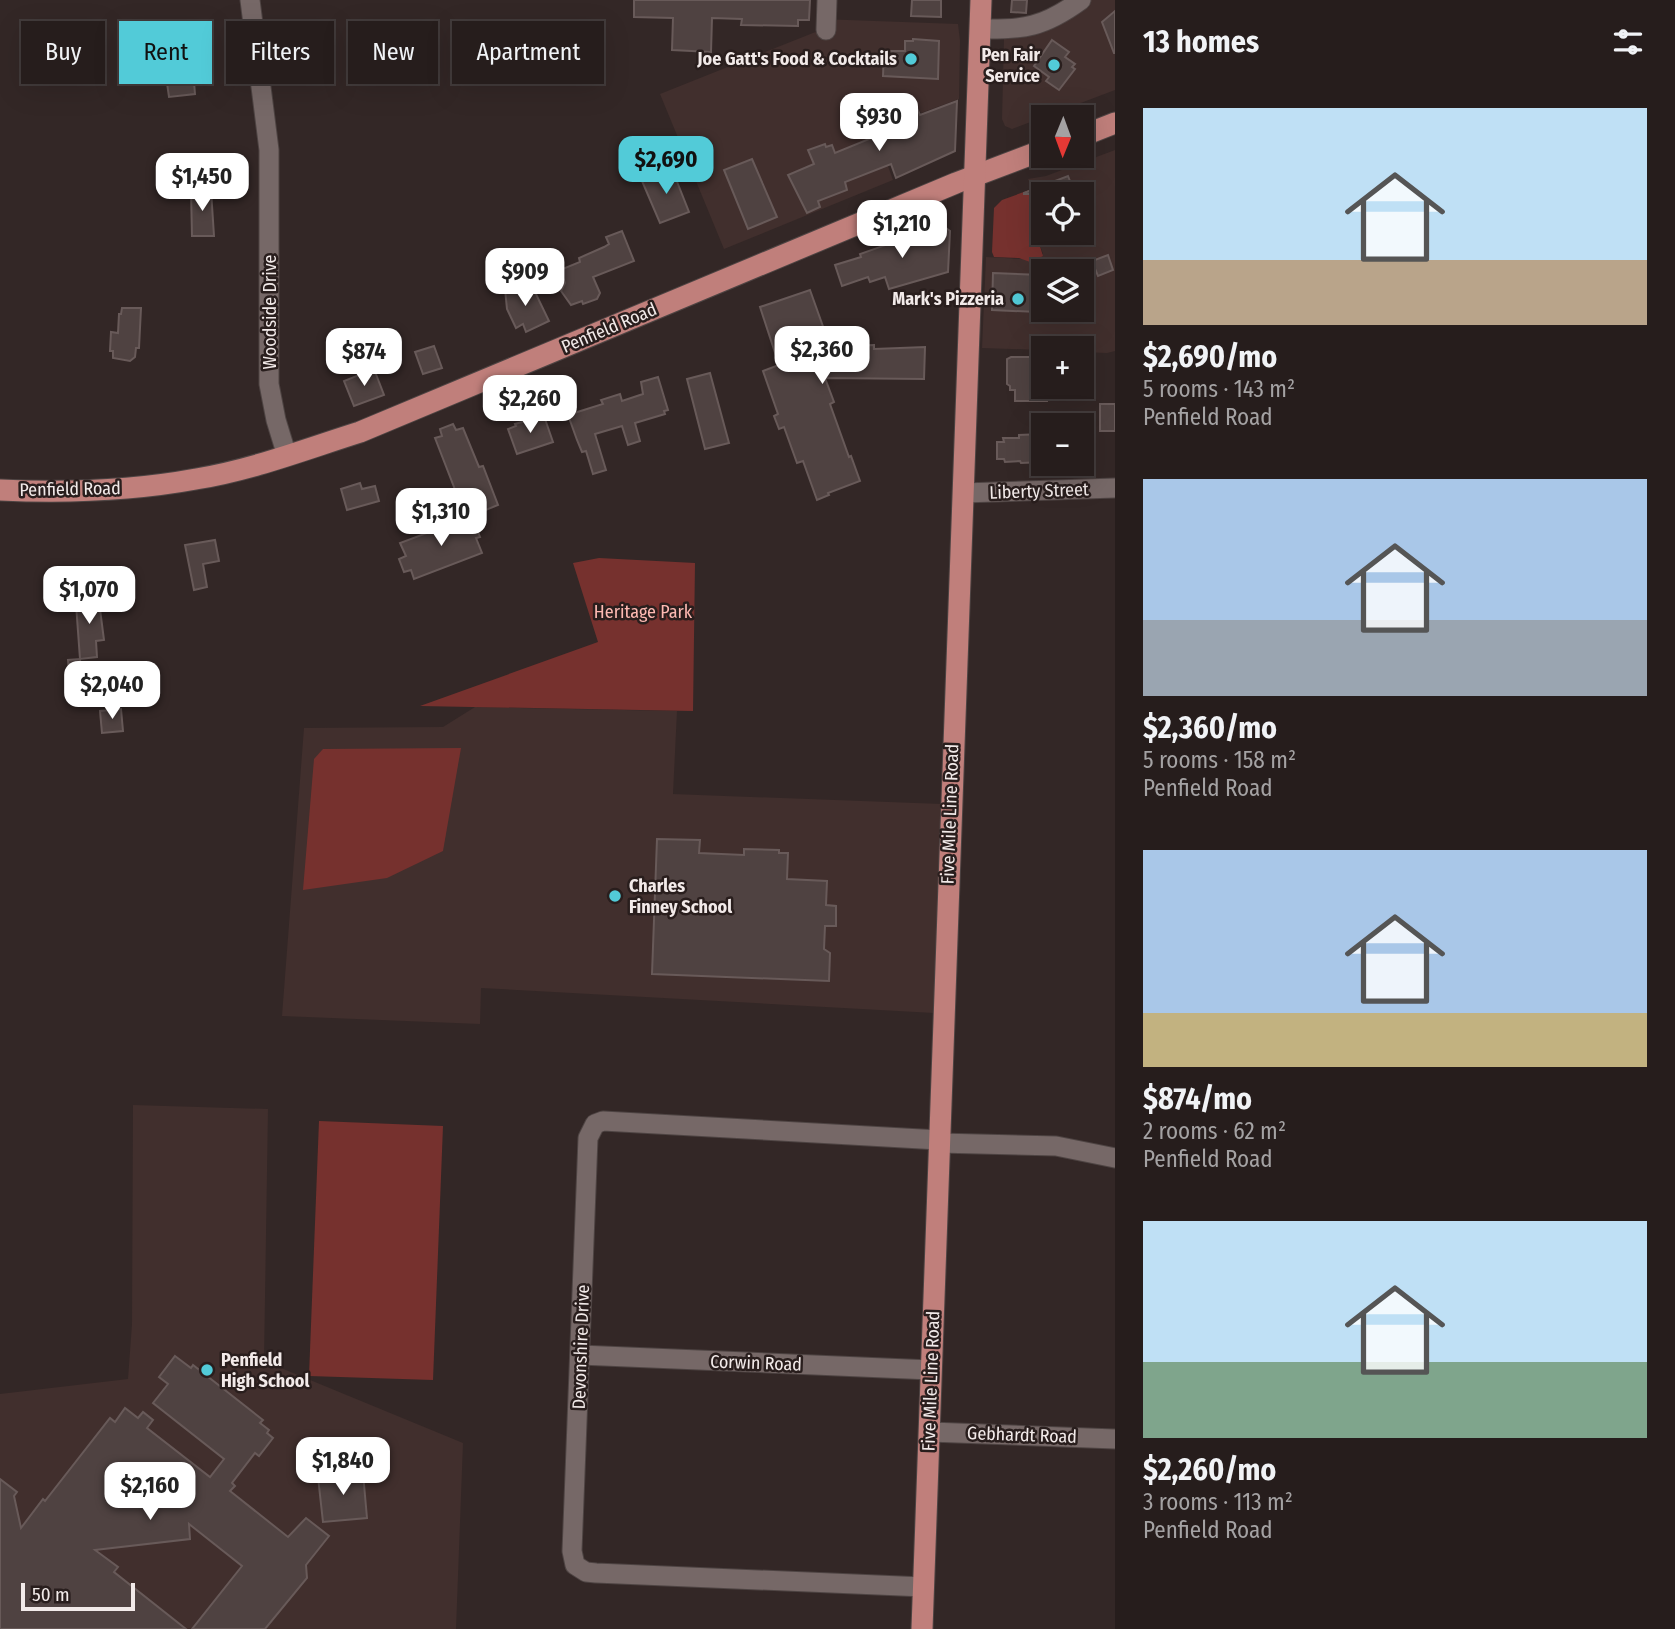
<!DOCTYPE html>
<html lang="en">
<head>
<meta charset="utf-8">
<style>
  body { margin:0; font-family:"Fira Sans Condensed",sans-serif; background:#2e2625; color:#f1f3f6; height:100vh; display:flex; flex-direction:column; font-size:26px; white-space:nowrap }
  * { box-sizing:border-box; margin:0 }
  p { font-size:23px; color:#a4a2a3 }
  .icon { flex:none; width:38px; height:38px; fill:none; stroke:currentColor; stroke-width:2; stroke-linecap:round; stroke-linejoin:round }
  .map { position:relative; flex:1; overflow:hidden }
  .details { display:flex; flex-direction:column; background:#261d1c; width:560px }
  .details>* { flex:none }
  .top-card { position:absolute; left:21px; top:21px; width:665px; height:63px; display:flex; gap:14px }
  .needle { width:46px; rotate:181deg }
  .tools { position:absolute; left:1031px; top:105px; display:grid; gap:14px }
  .tools a { display:grid; place-items:center; width:63px; height:63px; border-radius:0px; background:#261d1c; box-shadow:0 7px 28px #0002,0 0 0 2px #423b3b; font-size:35px }
  .scale { position:absolute; left:21px; bottom:18px; width:114px; box-sizing:border-box; padding-left:7px; border:4px solid #f2eae9; border-top:0; font-size:19px; line-height:24px; white-space:nowrap; color:#f2eae9; -webkit-text-stroke:5px #291e1d; paint-order:stroke }
  .price { position:absolute; translate:-50% -60px; padding:0 16px; border-radius:14px; background:#fff; color:#222; font-size:23px; line-height:46px; filter:drop-shadow(0 2px 4px #0008) }
  .price::after { content:''; position:absolute; left:50%; top:42px; width:21px; height:16px; margin-left:-10px; background:inherit; clip-path:polygon(0 0,100% 0,50% 100%) }
  .price.active { background:#52cbd8; color:#111 }
  ul { padding:0; list-style:none }
  li { display:grid; align-content:center; gap:14px; height:371px; padding:0 28px }
  li span { display:grid; place-items:center; height:217px; border-radius:0px; color:#555 }
  li>.icon { margin-inline-start:auto }
  span .icon { width:126px; height:126px; fill:#fffc; stroke-width:1 }
  li b { font-size:30px }
  h2 { display:flex; justify-content:space-between; align-items:center; height:84px; padding:0 28px; font-size:30px }
  .pill { padding:0 24px; border-radius:0px; background:#261d1c; box-shadow:0 7px 28px #0002,0 0 0 2px #423b3b; font-size:24px; line-height:63px }
  .pill.active { background:#52cbd8; color:#111 }
  main { display:flex; flex:1; min-height:0 }
  .map>svg:first-child { display:block }
  .built { fill:#412f2d; fill-rule:evenodd }
  .green { fill:#76312e }
  .building { fill:#4f4241; stroke:#685a59; stroke-width:2 }
  .lines { fill:none; stroke-linecap:round; stroke-linejoin:round }
  .minor-casing { stroke:#4e4443; stroke-width:21 }
  .major-casing { stroke:#4e4443; stroke-width:23 }
  .minor { stroke:#766867; stroke-width:19 }
  .major { stroke:#c07f7b; stroke-width:21 }
  .poi-dot { fill:#52cbd8; stroke:#291e1d; stroke-width:2.5 }
  .labels { text-anchor:middle; dominant-baseline:central; stroke-width:5; stroke-linejoin:round; paint-order:stroke }
  .poi-label { font-size:18px; font-weight:bold; fill:#f2eae9; stroke:#291e1d; text-anchor:end }
  .street-label { font-size:18px; fill:#f2eae9; stroke:#291e1d }
  .park-label { font-size:18px; fill:#fdb9b2; stroke:#291e1d }
</style>
</head>
<body>
<main>
<div class="map">
<svg width="1115" height="1629" viewBox="0 0 1115 1629">
  <rect width="100%" height="100%" fill="#332726"/>
  <g class="built">
    <polygon points="1089,0 1115,0 1115,90 1012,129 1005,126 1002,119 1004,38 1054,28"/>
    <polygon points="820,19 958,24 960,41 959,99 921,113 917,106 872,122 893,180 724,249 660,94 818,31"/>
    <path d="M1115,150v201l-8,2 -25,-1v-4h-39v2l-61,-2 4,-91 39,2 18,-5 -4,-11 12,-5 -2,-5h33v-39h-39v22l-15,-37 18,-3zM1043,271h39v39h-39z"/>
    <polygon points="475,707 677,711 673,794 942,804 934,1013 481,988 480,1024 282,1016 304,728 443,727"/>
    <polygon points="133,1105 268,1109 264,1361 463,1443 456,1629 0,1629 0,1394 128,1379 132,1324"/>
  </g>
  <g class="green">
    <polygon points="1032,189 1043,216 1043,233 1049,233 1051,238 1039,243 1043,256 1030,262 1019,258 994,257 992,252 994,208 1002,200"/>
    <polygon points="599,558 695,563 693,711 420,706 598,642 573,563"/>
    <polygon points="461,748 443,851 387,878 303,890 314,759 323,749"/>
    <polygon points="319,1121 443,1126 433,1380 309,1376"/>
  </g>
  <g class="building">
    <polygon points="634,0 810,0 809,20 798,20 798,26 741,25 742,19 712,18 711,52 672,50 673,18 634,17"/>
    <polygon points="912,0 941,0 941,17 911,16"/>
    <polygon points="1012,0 1027,0 1026,13 1011,12"/>
    <polygon points="1115,11 1115,53 1114,53 1102,22"/>
    <polygon points="913,39 939,41 938,79 883,76 884,51 905,51 905,41 913,41"/>
    <polygon points="1052,40 1069,52 1065,57 1075,64 1072,67 1075,69 1059,90 1046,81 1049,77 1034,66"/>
    <polygon points="202,57 205,81 194,82 195,94 169,97 164,62"/>
    <polygon points="957,101 955,151 896,178 891,164 845,182 847,190 818,201 820,207 807,213 788,175 814,164 808,150 825,144 826,147 832,145 835,153 879,135 874,123 917,108 920,115"/>
    <polygon points="752,159 777,217 748,229 724,170"/>
    <polygon points="672,169 689,212 660,223 642,181"/>
    <polygon points="1068,176 1075,194 1024,194 1024,193"/>
    <polygon points="191,190 211,190 214,236 192,236"/>
    <polygon points="942,225 950,231 948,272 889,289 885,277 870,282 868,277 842,286 835,265 861,257 860,254"/>
    <polygon points="622,231 634,261 593,277 600,293 597,299 583,304 582,301 571,305 561,291 565,283 560,270 580,262 579,258 604,247 609,244 606,237"/>
    <polygon points="1108,255 1113,270 1098,276 1092,261"/>
    <polygon points="993,273 1041,275 1040,292 1043,292 1043,305 1040,305 1038,312 992,310"/>
    <polygon points="520,283 524,292 530,290 532,293 535,292 549,321 526,332 523,324 516,328 507,309 505,289"/>
    <polygon points="810,290 830,346 874,345 874,349 925,347 924,379 825,378 834,402 830,404 849,457 851,456 860,481 828,493 829,495 817,500 803,461 797,463 784,427 779,429 774,416 778,414 763,371 779,365 760,307"/>
    <polygon points="122,308 141,308 139,348 136,348 135,357 130,361 113,358 113,351 110,351 111,332 118,333 119,314 121,314"/>
    <polygon points="434,346 442,368 423,374 415,352"/>
    <polygon points="1011,357 1036,357 1035,388 1048,388 1047,401 1015,401 1015,390 1010,390 1010,386 1007,384 1007,359"/>
    <polygon points="374,369 384,395 354,406 344,381"/>
    <polygon points="710,373 729,443 705,449 687,379"/>
    <polygon points="658,377 668,410 664,411 665,414 635,423 640,441 628,445 622,426 595,434 606,470 593,474 586,451 582,452 577,440 568,415 603,404 601,400 620,394 622,401 643,394 641,382"/>
    <rect x="1100" y="404" width="15" height="27"/>
    <polygon points="544,416 553,442 517,454 508,429 516,426 515,424"/>
    <polygon points="453,424 456,430 463,428 479,467 483,466 498,505 466,518 435,438 442,436 440,429"/>
    <polygon points="1042,434 1043,462 1021,463 1020,461 1005,462 1004,459 997,459 997,442 1004,442 1003,438 1019,438 1019,435"/>
    <polygon points="360,483 362,489 375,486 379,501 347,510 341,489"/>
    <polygon points="472,516 480,537 476,538 482,553 414,579 411,570 404,572 399,559 406,556 400,543"/>
    <polygon points="215,540 219,561 203,564 207,587 194,590 185,545"/>
    <polygon points="98,594 104,640 96,641 97,657 80,659 76,604 86,603 85,596"/>
    <polygon points="80,659 81,672 69,673 68,660"/>
    <polygon points="121,709 123,731 102,733 100,711"/>
    <polygon points="657,839 700,840 699,853 744,855 744,849 779,850 779,853 788,853 787,879 827,881 826,905 836,906 836,926 825,926 824,949 830,953 829,981 652,974"/>
    <polygon points="175,1356 191,1368 193,1365 263,1420 260,1423 269,1430 267,1433 273,1438 259,1456 255,1453 232,1483 235,1486 230,1491 288,1537 306,1518 329,1536 306,1565 307,1578 265,1629 192,1629 242,1566 189,1524 190,1539 95,1550 118,1567 114,1572 186,1629 0,1629 0,1479 17,1492 14,1496 21,1528 43,1499 45,1501 110,1418 115,1422 125,1408 138,1418 143,1412 153,1420 147,1428 210,1477 224,1459 153,1403 168,1384 159,1377"/>
    <polygon points="363,1473 367,1518 323,1522 318,1477"/>
  </g>
  <g class="lines">
    <defs>
      <g id="minor">
        <polyline points="250,0 269,150 269,384 276,420 287,456"/>
        <path d="M980,29c44,1 64,-2 101,-29"/>
        <polyline points="826,30 827,0"/>
        <polyline points="963,493 1115,488"/>
        <polyline points="939,1143 1056,1146 1115,1158"/>
        <polyline points="580,1355 931,1370"/>
        <polyline points="930,1432 1115,1439"/>
        <polyline points="924,1587 596,1573 586,1572 575,1565 572,1551 588,1138 595,1124 603,1121 939,1140"/>
      </g>
      <g id="major">
        <polyline points="1082,136 1115,123"/>
        <path d="M0,490c66,3 131,1 196,-11 56,-9 110,-30 164,-47l596,-249 87,-33"/>
        <polyline points="922,1629 981,0"/>
      </g>
    </defs>
    <use href="#minor" class="minor-casing"/>
    <use href="#major" class="major-casing"/>
    <use href="#minor" class="minor"/>
    <use href="#major" class="major"/>
  </g>
  <g class="poi-dot">
    <circle cx="911" cy="59" r="7"/>
    <circle cx="1054" cy="65" r="7"/>
    <circle cx="1018" cy="299" r="7"/>
    <circle cx="615" cy="896" r="7"/>
    <circle cx="207" cy="1370" r="7"/>
  </g>
  <g class="labels">
    <g class="poi-label">
      <text x="1040" y="55">Pen Fair<tspan x="1040" dy="21">Service</tspan></text>
      <text x="897" y="59">Joe Gatt's Food &amp; Cocktails</text>
      <text x="1004" y="299">Mark's Pizzeria</text>
      <text x="629" y="886" text-anchor="start">Charles<tspan x="629" dy="21">Finney School</tspan></text>
      <text x="221" y="1360" text-anchor="start">Penfield<tspan x="221" dy="21">High School</tspan></text>
    </g>
    <g class="street-label">
      <text transform="translate(270 312) rotate(-90)">Woodside Drive</text>
      <text transform="translate(609 328) rotate(-23)">Penfield Road</text>
      <text transform="translate(70 489) rotate(-1)">Penfield Road</text>
      <text transform="translate(1039 491) rotate(-2)">Liberty Street</text>
      <text transform="translate(950 814) rotate(-88)">Five Mile Line Road</text>
      <text transform="translate(581 1347) rotate(-88)">Devonshire Drive</text>
      <text transform="translate(756 1363) rotate(2)">Corwin Road</text>
      <text transform="translate(931 1381) rotate(-88)">Five Mile Line Road</text>
      <text transform="translate(1022 1435) rotate(2)">Gebhardt Road</text>
    </g>
    <g class="park-label">
      <text x="643" y="612">Heritage Park</text>
    </g>
  </g>
</svg>
<div class="tools">
<a><svg class="needle" viewBox="-14 -14 28 28"><path d="M0-13l5 13h-10z" fill="#e53935"/><path d="M0 13l5-13h-10z" fill="#a4a2a3"/></svg></a>
<a><svg class="icon" aria-label="locate" viewBox="0 0 24 24"><circle cx="12" cy="12" r="6"/><path d="M12 2v4M12 18v4M2 12h4M18 12h4"/></svg></a>
<a><svg class="icon" aria-label="layers" viewBox="0 0 24 24"><path d="M12 4l9 5-9 5-9-5zM3 14l9 5 9-5"/></svg></a>
<a>+</a>
<a>−</a>
</div>
<div class="scale">50 m</div>
<b class="price" style="left:879px;top:153px">$930</b>
<b class="price active" style="left:666px;top:196px">$2,690</b>
<b class="price" style="left:202px;top:213px">$1,450</b>
<b class="price" style="left:902px;top:260px">$1,210</b>
<b class="price" style="left:525px;top:308px">$909</b>
<b class="price" style="left:822px;top:386px">$2,360</b>
<b class="price" style="left:364px;top:388px">$874</b>
<b class="price" style="left:530px;top:435px">$2,260</b>
<b class="price" style="left:441px;top:548px">$1,310</b>
<b class="price" style="left:89px;top:626px">$1,070</b>
<b class="price" style="left:112px;top:721px">$2,040</b>
<b class="price" style="left:343px;top:1497px">$1,840</b>
<b class="price" style="left:150px;top:1522px">$2,160</b>
<div class="top-card">
<a class="pill">Buy</a>
<a class="pill active">Rent</a>
<a class="pill">Filters</a>
<a class="pill">New</a>
<a class="pill">Apartment</a>
</div>
</div>
<section class="details">
<h2>13 homes<svg class="icon" aria-label="filters" viewBox="0 0 24 24"><path d="M4 7h16M4 17h16"/><circle cx="9" cy="7" r="2"/><circle cx="15" cy="17" r="2"/></svg></h2>
<ul>
<li><span style="background:linear-gradient(#bfe0f5 70%,#b9a48a 0)"><svg class="icon" aria-label="home" viewBox="0 0 24 24"><path d="M3 11l9-7 9 7M6 9v11h12V9"/></svg></span><div><b>$2,690/mo</b><p>5 rooms · 143 m²</p><p>Penfield Road</p></div></li>
<li><span style="background:linear-gradient(#a9c7e8 65%,#9aa5b1 0)"><svg class="icon" aria-label="home" viewBox="0 0 24 24"><path d="M3 11l9-7 9 7M6 9v11h12V9"/></svg></span><div><b>$2,360/mo</b><p>5 rooms · 158 m²</p><p>Penfield Road</p></div></li>
<li><span style="background:linear-gradient(#a9c7e8 75%,#c2b280 0)"><svg class="icon" aria-label="home" viewBox="0 0 24 24"><path d="M3 11l9-7 9 7M6 9v11h12V9"/></svg></span><div><b>$874/mo</b><p>2 rooms · 62 m²</p><p>Penfield Road</p></div></li>
<li><span style="background:linear-gradient(#bfe0f5 65%,#7fa58c 0)"><svg class="icon" aria-label="home" viewBox="0 0 24 24"><path d="M3 11l9-7 9 7M6 9v11h12V9"/></svg></span><div><b>$2,260/mo</b><p>3 rooms · 113 m²</p><p>Penfield Road</p></div></li>
</ul>
</section>
</main>
</body>
</html>
